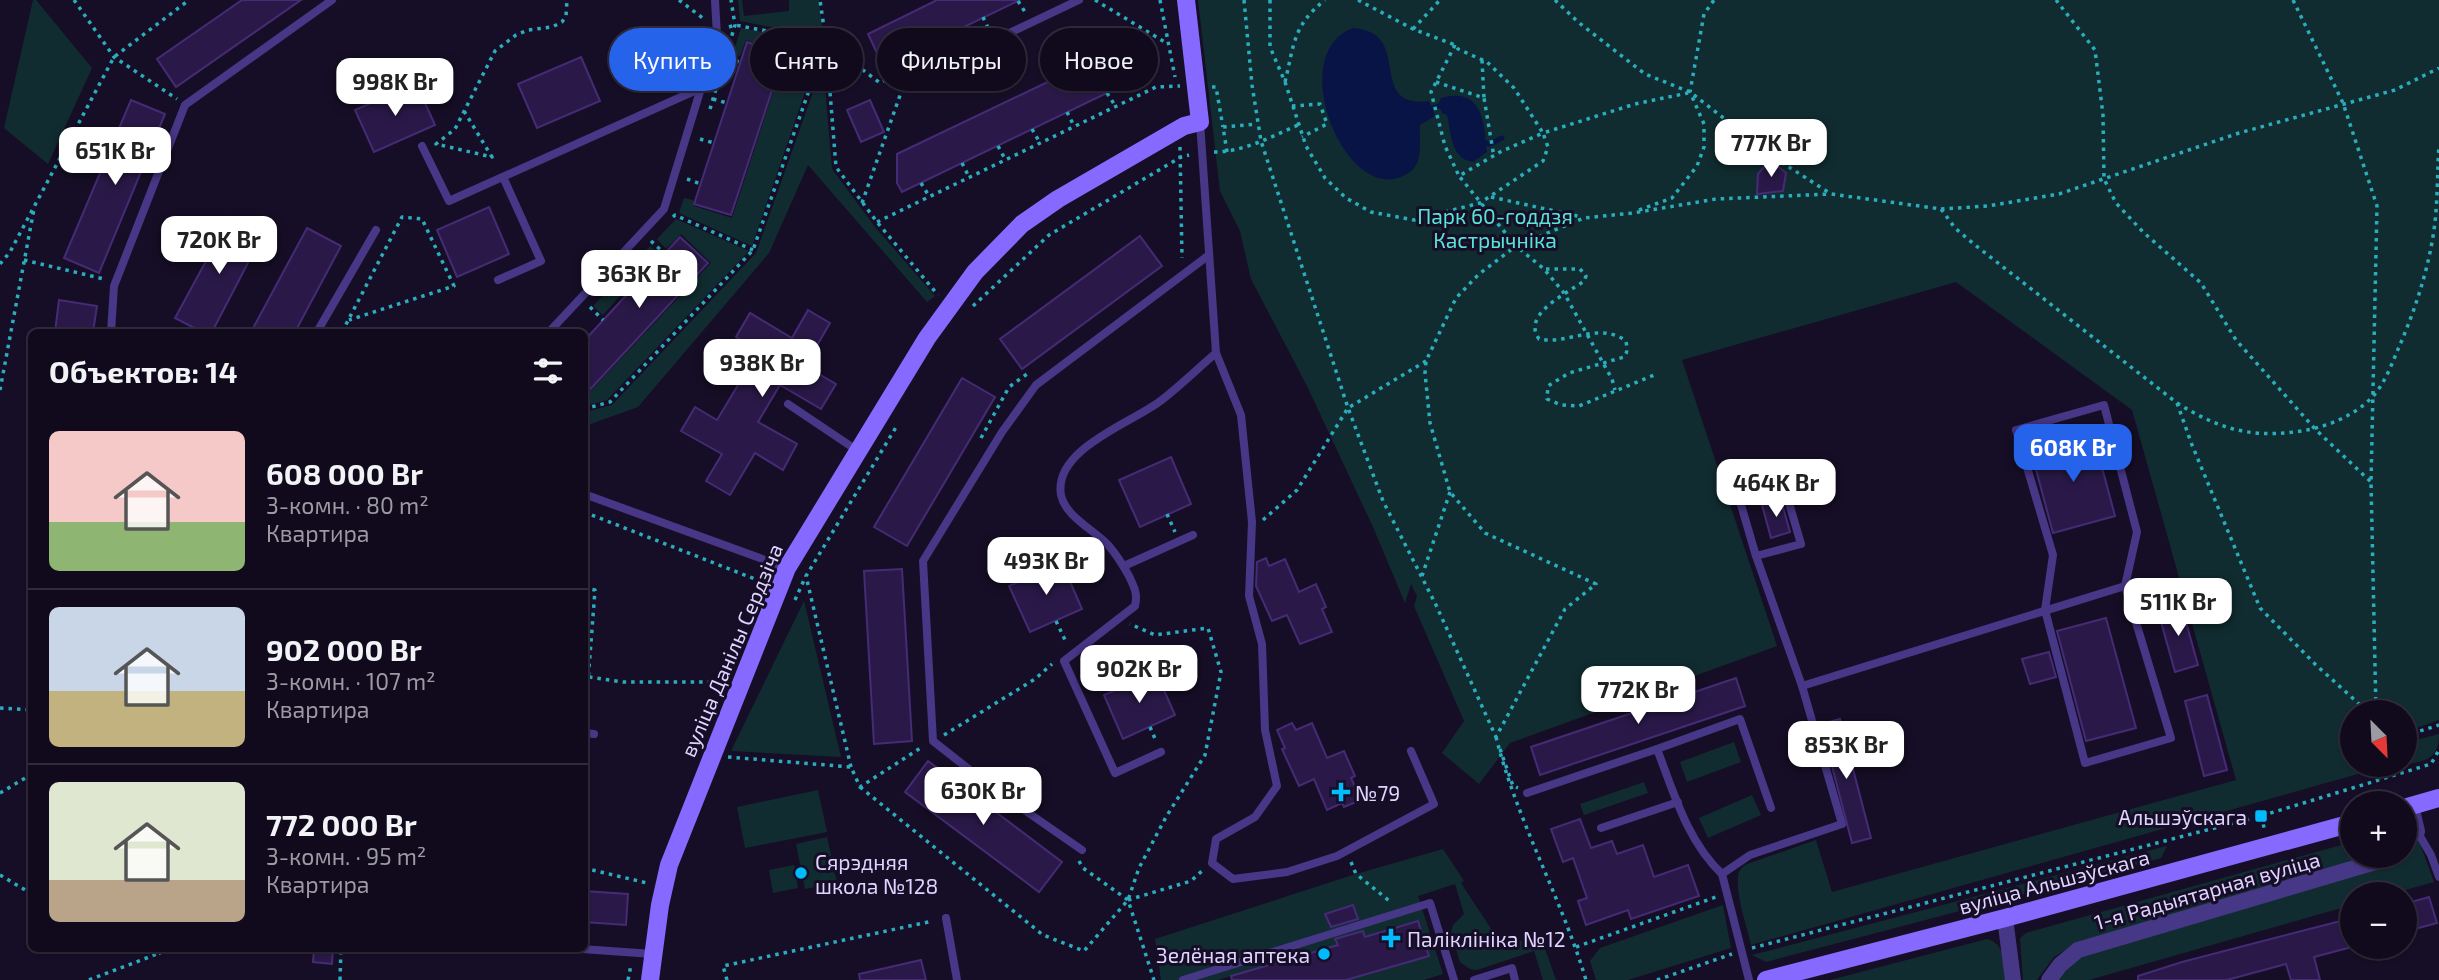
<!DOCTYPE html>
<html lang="ru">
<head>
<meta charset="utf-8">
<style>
  body { margin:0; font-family:"Exo 2",sans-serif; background:#1e1829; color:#f1f3f6; height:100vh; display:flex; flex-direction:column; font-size:26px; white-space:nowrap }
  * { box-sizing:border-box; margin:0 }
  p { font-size:23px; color:#9c9aa3 }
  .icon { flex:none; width:38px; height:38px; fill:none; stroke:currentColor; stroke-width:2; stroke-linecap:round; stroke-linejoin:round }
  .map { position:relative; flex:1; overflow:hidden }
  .side { position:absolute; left:28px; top:329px; width:560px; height:623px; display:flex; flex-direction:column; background:#100a1c; border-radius:10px; box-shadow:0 2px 5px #0004,0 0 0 2px #302b3b }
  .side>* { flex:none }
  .top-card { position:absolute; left:609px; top:28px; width:665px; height:63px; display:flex; gap:14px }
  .needle { width:46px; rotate:156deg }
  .tools { position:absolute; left:2340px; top:700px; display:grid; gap:14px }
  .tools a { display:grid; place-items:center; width:77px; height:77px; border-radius:50%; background:#100a1c; box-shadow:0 2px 5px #0004,0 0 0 2px #302b3b; font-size:35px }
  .price { position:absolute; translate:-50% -60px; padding:0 16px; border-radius:14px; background:#fff; color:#222; font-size:23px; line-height:46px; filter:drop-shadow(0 2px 4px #0008) }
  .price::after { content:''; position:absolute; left:50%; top:42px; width:21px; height:16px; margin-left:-10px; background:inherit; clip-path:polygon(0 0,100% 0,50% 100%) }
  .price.current { background:#2563eb; color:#fff }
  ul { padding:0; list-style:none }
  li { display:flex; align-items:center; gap:21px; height:175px; padding:0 21px }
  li+li { border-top:2px solid #302b3b }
  li span { display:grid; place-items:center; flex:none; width:196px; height:140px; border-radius:10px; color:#555 }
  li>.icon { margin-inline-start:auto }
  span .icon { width:84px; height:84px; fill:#fffc; stroke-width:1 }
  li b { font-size:30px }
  h2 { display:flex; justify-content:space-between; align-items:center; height:84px; padding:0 21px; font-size:30px }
  .chip { padding:0 24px; border-radius:32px; background:#100a1c; box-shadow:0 2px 5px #0004,0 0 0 2px #302b3b; font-size:24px; line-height:63px }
  .chip.current { background:#2563eb; color:#fff }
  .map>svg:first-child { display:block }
  .green { fill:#112c30 }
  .water { fill:#081445 }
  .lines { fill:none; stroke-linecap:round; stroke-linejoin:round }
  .stream { stroke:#081445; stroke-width:5 }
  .building { fill:#2a1948; stroke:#452b75; stroke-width:2 }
  .path { stroke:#2aadbc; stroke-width:3.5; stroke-dasharray:3.5 5; stroke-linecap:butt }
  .lane { stroke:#473787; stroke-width:8 }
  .street { stroke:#473787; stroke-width:16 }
  .secondary { stroke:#866aff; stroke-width:18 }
  .poi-dot { fill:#00bcfe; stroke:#160e26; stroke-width:2.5 }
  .labels { text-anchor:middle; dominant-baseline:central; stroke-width:6; stroke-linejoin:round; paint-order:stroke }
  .park-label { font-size:21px; fill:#5ae4d8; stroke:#160e26 }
  .street-label { font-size:21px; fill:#dfd3ff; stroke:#160e26 }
  .poi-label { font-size:21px; fill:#dfd3ff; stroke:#160e26; text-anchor:start }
</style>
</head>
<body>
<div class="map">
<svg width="2439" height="980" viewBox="0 0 2439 980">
  <rect width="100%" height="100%" fill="#160e26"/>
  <g class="green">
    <polygon points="33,0 36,0 92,68 48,164 4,128"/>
    <polygon points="738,0 742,0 744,16 789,11 789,0 819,0 823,37 740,21"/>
    <path d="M1198,0h1241v720l-34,12 -1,-20h-52v53h21l-1,5 -621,175c-4,-19 -15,-48 -13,-68 0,-6 4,-10 9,-13l69,-24 16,52 404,-112 -104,-370 -176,-128 -274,78 95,286 -267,97 -31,41 -37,-31 22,-32 -50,-115 3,-10 -6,-12 -6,19 -32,-76 -66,-141 -56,-107 -11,-48 -20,-40z"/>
    <polygon points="741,28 822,43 752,246 679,213 684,198 693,200 694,206 732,218 786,52 746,40 740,56 733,54"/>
    <polygon points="823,64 832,169 875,227 935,296 927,302 808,165 769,253 638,407 585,426 585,412 612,405 756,253"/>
    <polygon points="676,219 749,251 607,400 585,406 585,397 711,263 681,234 666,249 657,239"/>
    <polygon points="650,246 660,254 636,281 626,272"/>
    <polygon points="618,280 627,288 603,315 593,306"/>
    <polygon points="804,601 841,757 731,751"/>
    <path d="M2439,734c0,27 -15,26 -37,32l-3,-1h5l1,-19 4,-4z"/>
    <polygon points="1734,742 1741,762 1687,782 1680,762"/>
    <polygon points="1644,782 1648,793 1584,815 1580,804"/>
    <polygon points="818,790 827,832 745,848 737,807"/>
    <polygon points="1752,795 1761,815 1708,838 1699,818"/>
    <polygon points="827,837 837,883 805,889 796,844"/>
    <polygon points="2418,838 2434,882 2391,894 2352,894 2352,905 2089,980 2056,980 2075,957 2385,867 2397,856 2404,856 2405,849"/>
    <polygon points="2352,842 2352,856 2375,856 2073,945 2054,957 2037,980 2023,980 2020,938 2026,933"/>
    <polygon points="2167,846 2161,858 2143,863 1766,962 1752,955"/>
    <polygon points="1443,849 1464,881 1461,883 1501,944 1541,937 1556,980 1543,980 1534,951 1477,970 1470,969 1460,962 1451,933 1453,925 1464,914 1455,884 1418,896 1443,974 1424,980 1346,980 1428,956 1418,921 1218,980 1161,980 1155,939 1356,874"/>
    <polygon points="794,865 798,888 773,893 769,870"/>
    <polygon points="1723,905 1731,948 1628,980 1596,980 1590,961 1600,948"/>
    <path d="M1987,939c18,4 17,25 20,41h-177z"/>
  </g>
  <path class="water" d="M1353,28c62,4 12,81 76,73l2,5 8,-3 2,-5c41,-11 43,22 46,54l-14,10c-23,-4 -21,-27 -26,-47l-5,-2 -2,-5 -7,3 2,5 -15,9c-1,13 2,26 -3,38 -3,7 -9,11 -16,14 -58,23 -116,-124 -48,-149z"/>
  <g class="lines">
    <polyline class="stream" points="1486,143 1490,144 1502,138"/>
  </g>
  <g class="building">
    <polygon points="242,0 301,0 176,87 157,59"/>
    <polygon points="937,0 1020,0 883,66 868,34"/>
    <polygon points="747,42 784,54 731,215 694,204"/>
    <polygon points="1125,45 1140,77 902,192 897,183 897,154"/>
    <polygon points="581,57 600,101 537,128 518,84"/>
    <polygon points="416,83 435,125 374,152 355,110"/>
    <polygon points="131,100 165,114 99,273 64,258"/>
    <polygon points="870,100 884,132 861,142 847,110"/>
    <polygon points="1770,160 1786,173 1783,191 1757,194 1758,174"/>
    <polygon points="489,207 509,254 457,277 437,230"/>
    <polygon points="230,217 263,234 212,332 202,332 175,318"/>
    <polygon points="307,228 341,246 295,332 251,332"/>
    <polygon points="1140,236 1162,266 1022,369 1000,339"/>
    <polygon points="680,237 708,263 584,396 584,341"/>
    <polygon points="59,300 97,306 93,332 55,332"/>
    <polygon points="808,310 830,323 805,366 836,384 821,409 780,385 758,422 797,444 783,470 755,453 730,495 706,481 722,454 681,431 695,407 717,420 759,350 736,337 750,313 792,338"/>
    <polygon points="962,378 995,397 907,546 874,527"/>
    <polygon points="2093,434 2115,516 2053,533 2031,451"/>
    <polygon points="1171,457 1191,504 1140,527 1119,480"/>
    <polygon points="1781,500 1790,532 1771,538 1762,505"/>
    <polygon points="1266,558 1269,566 1285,559 1299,592 1316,584 1326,607 1322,609 1332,632 1300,644 1287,615 1272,621 1256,586 1257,562"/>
    <polygon points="1062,563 1082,609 1030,632 1009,586"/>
    <polygon points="902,569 912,741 874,744 864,571"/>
    <polygon points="2181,604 2198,665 2175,672 2158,611"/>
    <polygon points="2106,618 2136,728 2086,741 2057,631"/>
    <polygon points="2049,652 2056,677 2030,684 2022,659"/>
    <polygon points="1156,672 1175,715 1123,739 1104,695"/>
    <polygon points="1736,678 1745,706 1540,775 1531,747"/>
    <polygon points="2207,695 2227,770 2204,776 2185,701"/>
    <polygon points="1840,719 1871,838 1852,843 1821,724"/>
    <polygon points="1292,723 1296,730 1312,723 1327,758 1344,751 1355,776 1351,778 1361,800 1344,807 1342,803 1327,810 1314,779 1299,786 1282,749 1285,748 1277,730"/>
    <polygon points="928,761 1062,862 1039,892 905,792"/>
    <polygon points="1580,819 1591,848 1612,841 1617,854 1643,845 1654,877 1688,865 1699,896 1631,919 1628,910 1586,925 1578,901 1587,898 1573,858 1563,862 1551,829"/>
    <polygon points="584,891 628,894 626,925 584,922"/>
    <polygon points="2429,897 2437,923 2404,932 2404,904"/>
    <polygon points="1353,905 1358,919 1331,927 1325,914"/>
    <polygon points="2352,918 2352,947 2314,957 2320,980 2291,980 2286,964 2227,980 2138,980 2138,976 2182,962"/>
    <polygon points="1418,921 1429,956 1346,980 1232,980 1231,976 1338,945 1335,939 1363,931 1365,937"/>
    <polygon points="314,948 333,948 332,964 313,962"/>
    <polygon points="921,960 926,980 860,980 859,974"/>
  </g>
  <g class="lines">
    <g class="path">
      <polyline points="74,0 114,57 177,99"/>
      <polyline points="679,0 704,19"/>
      <polyline points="1095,0 1168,44"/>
      <polyline points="1160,0 1175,77"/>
      <polyline points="1244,0 1252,85 1261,141 1348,408 1383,501 1436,605 1496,737 1565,609 1596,584 1485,533 1450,492 1430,423 1425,373 1426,361 1456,298 1479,274 1516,246 1584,218 1633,213 1716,199 1831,194"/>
      <polyline points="1270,0 1270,47 1285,82 1306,146 1325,178 1346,198 1371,212 1414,220 1480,203 1543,161 1548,147 1543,133 1500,152 1459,176 1516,246 1544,269 1564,293 1612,379 1615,390"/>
      <polyline points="1358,0 1413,29 1455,45 1458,49 1487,62 1514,88 1543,133 1635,104 1688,93"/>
      <path d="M1555,0l23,22 67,52 45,18 85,66 56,36 110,15 14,19 20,17 202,158c39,24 70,35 117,29 28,-3 61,-15 80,-37 12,-14 18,-32 25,-48 16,-37 29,-76 35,-117 4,-28 3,-57 5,-85"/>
      <polyline points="2056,0 2095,50 2103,115 2104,179 2116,203 2143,232 2201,283 2236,340 2315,429 2371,482"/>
      <polyline points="2293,0 2343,103 2377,206 2371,482 2376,712"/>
      <polyline points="1018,1 1025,12"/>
      <polyline points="983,17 988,28"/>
      <polyline points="729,27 735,25 826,42 880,83 915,65"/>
      <polyline points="1413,29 1440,0"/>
      <polyline points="948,34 954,44"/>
      <polyline points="826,42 836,167 877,222 938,295"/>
      <polyline points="1455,45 1431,92 1445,146 1459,176"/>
      <polyline points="727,59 740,62"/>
      <polyline points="1482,60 1484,98"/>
      <path d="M1285,82c9,-37 8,-57 40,-82"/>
      <polyline points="1436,82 1484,98 1494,157"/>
      <polyline points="1212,87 1216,87 1223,127"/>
      <polyline points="1107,93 1116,107"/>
      <polyline points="713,99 727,103"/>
      <polyline points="1292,106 1320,104 1327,124 1302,137"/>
      <polyline points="710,109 735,25 731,0"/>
      <polyline points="464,111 492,157 436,144 455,129 495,51 516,35 528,30 552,27 562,22 566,16 567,0"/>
      <polyline points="1067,112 1074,126"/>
      <polyline points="1032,129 1040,143"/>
      <polyline points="700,139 714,143"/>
      <polyline points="998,146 1005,159"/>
      <polyline points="1180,147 1182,258"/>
      <path d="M1214,152c29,0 57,-15 84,-27"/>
      <polyline points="1227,152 1223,127 1257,124"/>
      <polyline points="962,163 969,177"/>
      <polyline points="687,179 701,184"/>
      <polyline points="921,183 929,196"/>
      <polyline points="1491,197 1582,217"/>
      <polyline points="862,203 910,67 905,55"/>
      <polyline points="1941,209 1988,206 2059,194 2239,133 2395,90 2439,68"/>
      <polyline points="1639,210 1672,198 1697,166 1704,147 1704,124 1690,92 1704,14 1714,0"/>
      <polyline points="673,217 675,215 753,250"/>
      <polyline points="877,222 1156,87 1180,86"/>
      <polyline points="651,241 665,254"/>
      <polyline points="24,260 104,279"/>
      <polyline points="0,264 10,252 114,57 189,0"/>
      <path d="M1546,269h34l6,7 -2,5c-16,12 -63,33 -45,58 29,6 60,-18 87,2 1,7 2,11 -2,16l-55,16 -21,13 -1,13 14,6 18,1 75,-31"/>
      <polyline points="620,275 634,287"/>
      <polyline points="973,306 1049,235 1181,157 1189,155"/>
      <polyline points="590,307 603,320"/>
      <polyline points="342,332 402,217 422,219 454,286 349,320"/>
      <polyline points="0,390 34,209"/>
      <polyline points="2177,403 2192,445 2260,608 2316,665 2368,712"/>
      <polyline points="584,409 610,402 753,250 826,42 820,0"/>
      <polyline points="981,438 1009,387 1027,374"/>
      <polyline points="584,512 765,583"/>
      <polyline points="1167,514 1175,532"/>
      <polyline points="1263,520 1297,490 1348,408 1426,361"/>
      <polyline points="1422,576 1450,492"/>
      <polyline points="584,588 595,590 585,721"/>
      <polyline points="795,600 805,578"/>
      <polyline points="1056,621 1067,644"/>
      <polyline points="589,677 623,682 723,682"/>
      <polyline points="0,708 32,710"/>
      <polyline points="1150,727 1156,741"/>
      <polyline points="944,735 1035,679 1052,664"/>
      <polyline points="2404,736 2439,725"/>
      <path d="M1496,737c21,84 65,160 90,243"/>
      <polyline points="1500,749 1513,786 1518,788"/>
      <polyline points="728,757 851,767 860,787 922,747"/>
      <polyline points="32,758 32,760"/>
      <polyline points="851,767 806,576 898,424"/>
      <polyline points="2379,779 2382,765"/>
      <polyline points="860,787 1043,935 1084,951 1128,900 1139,868 1166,817 1205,755 1221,672 1208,628 1155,635 1130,624"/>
      <polyline points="0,793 32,774"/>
      <polyline points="2261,816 2265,831"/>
      <polyline points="1079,861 1083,868 1128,900 1154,980"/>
      <polyline points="1351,862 1356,874 1392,903"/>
      <polyline points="584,868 647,883"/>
      <polyline points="0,875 32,894"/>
      <polyline points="1128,900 1191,881 1203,870"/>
      <polyline points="1576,947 1716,897"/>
      <polyline points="154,948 157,954 173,948"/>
      <polyline points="1752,948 2261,816 2431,764 2439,750"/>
      <polyline points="89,980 157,954"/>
      <polyline points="340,980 341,948"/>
      <polyline points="628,980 631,965"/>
      <polyline points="727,980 723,966 933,921"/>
      <polyline points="1657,980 1732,954"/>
    </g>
    <g class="lane">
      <polyline points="925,73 1079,0"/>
      <polyline points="1200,122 1216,353 1241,415 1252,522 1249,596 1262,644 1265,730 1277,786 1255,817 1216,839 1212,863 1233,879 1287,872 1337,856 1434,804 1411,751"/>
      <polyline points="422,146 449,201 701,88"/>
      <polyline points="498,280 541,261 503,177"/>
      <polyline points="111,332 114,286 185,105 332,0"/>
      <polyline points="317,332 376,230"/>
      <polyline points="549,332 664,209 717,36 715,0"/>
      <polyline points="788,404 858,451"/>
      <polyline points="584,494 787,568"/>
      <polyline points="1756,556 1801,544 1784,486 1739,498 1756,556 1802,686"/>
      <polyline points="1124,566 1193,535"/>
      <polyline points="584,733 594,734"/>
      <polyline points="1657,749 1740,719 1771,808"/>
      <path d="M1161,752l-46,21 -51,-112 71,-55c3,-13 -1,-19 -6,-30 -6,-11 -13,-22 -21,-31 -14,-15 -43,-29 -47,-50 -8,-45 68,-71 98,-93 20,-15 38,-33 57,-49"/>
      <path d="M1527,793l130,-44c17,44 30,92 65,125"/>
      <polyline points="1601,828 1678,802"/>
      <polyline points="2417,831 2431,855 2439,877"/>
      <polyline points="1082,850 994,789 933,741 923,561 1002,432 1036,385 1209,255"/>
      <polyline points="946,918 957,980"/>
      <polyline points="567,948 653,954"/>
      <polyline points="1183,980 1430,903 1454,980"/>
      <polyline points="1474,980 1512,968 1515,980"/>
      <polyline points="1749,980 1722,874 1750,855 1842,824 1802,686 2125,586 2171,738 2085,763 2045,610 2053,555 2016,430 2104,405 2137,532 2125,586"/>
    </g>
    <g class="street">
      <polyline points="2404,841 2417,831 2411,806"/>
      <polyline points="2005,918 2013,980"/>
      <polyline points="2049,980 2060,965 2078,950 2382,860 2387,856"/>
    </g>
    <g class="secondary">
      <polyline points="2404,808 2439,798"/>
      <polyline points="650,980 660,905 669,865 787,568 927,338 975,272 1022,224 1058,199 1184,126 1200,122 1186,0"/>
      <polyline points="1766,980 2005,918 2352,823"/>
    </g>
  </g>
  <g class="poi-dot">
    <path d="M1337.5 781.5h7v7h7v7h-7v7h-7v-7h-7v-7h7z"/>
    <rect x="2254" y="809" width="14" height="14" rx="3.5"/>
    <circle cx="801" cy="873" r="7"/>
    <path d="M1387.5 927.5h7v7h7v7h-7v7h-7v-7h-7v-7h7z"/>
    <circle cx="1324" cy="954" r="7"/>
  </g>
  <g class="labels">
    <g class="park-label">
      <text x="1495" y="215">Парк 60-годдзя<tspan x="1495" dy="24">Кастрычніка</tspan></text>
    </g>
    <g class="street-label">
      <text transform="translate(731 650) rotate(-67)">вуліца Данілы Сердзіча</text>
      <text transform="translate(2054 881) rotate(-15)">вуліца Альшэўскага</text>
      <text transform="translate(2207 890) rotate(-16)">1-я Радыятарная вуліца</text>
    </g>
    <g class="poi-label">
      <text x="1355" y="792">№79</text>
      <text x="2247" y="816" text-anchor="end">Альшэўскага</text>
      <text x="815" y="861">Сярэдняя<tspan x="815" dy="24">школа №128</tspan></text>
      <text x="1407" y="938">Паліклініка №12</text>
      <text x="1310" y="954" text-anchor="end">Зелёная аптека</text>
    </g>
  </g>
</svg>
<div class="tools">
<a><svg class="needle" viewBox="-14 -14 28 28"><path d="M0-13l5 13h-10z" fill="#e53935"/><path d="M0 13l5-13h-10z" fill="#9c9aa3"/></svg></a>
<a>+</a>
<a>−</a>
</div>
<b class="price" style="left:395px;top:118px">998K Br</b>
<b class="price" style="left:1771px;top:179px">777K Br</b>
<b class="price" style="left:115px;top:187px">651K Br</b>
<b class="price" style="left:219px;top:276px">720K Br</b>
<b class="price" style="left:639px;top:310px">363K Br</b>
<b class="price" style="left:762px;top:399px">938K Br</b>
<b class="price current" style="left:2073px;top:484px">608K Br</b>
<b class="price" style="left:1776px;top:519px">464K Br</b>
<b class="price" style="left:1046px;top:597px">493K Br</b>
<b class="price" style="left:2178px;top:638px">511K Br</b>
<b class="price" style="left:1139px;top:705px">902K Br</b>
<b class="price" style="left:1638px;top:726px">772K Br</b>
<b class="price" style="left:1846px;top:781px">853K Br</b>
<b class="price" style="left:983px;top:827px">630K Br</b>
<div class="top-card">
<a class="chip current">Купить</a>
<a class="chip">Снять</a>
<a class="chip">Фильтры</a>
<a class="chip">Новое</a>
</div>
<section class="side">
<h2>Объектов: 14<svg class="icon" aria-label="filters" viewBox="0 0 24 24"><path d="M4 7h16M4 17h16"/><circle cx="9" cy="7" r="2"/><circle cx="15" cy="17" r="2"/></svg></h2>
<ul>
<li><span style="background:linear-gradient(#f6c9c9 65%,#8fb573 0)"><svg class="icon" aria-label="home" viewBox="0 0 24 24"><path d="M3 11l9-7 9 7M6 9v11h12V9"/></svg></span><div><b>608 000 Br</b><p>3-комн. · 80 m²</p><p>Квартира</p></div></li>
<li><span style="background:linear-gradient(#c9d6e8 60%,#c2b280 0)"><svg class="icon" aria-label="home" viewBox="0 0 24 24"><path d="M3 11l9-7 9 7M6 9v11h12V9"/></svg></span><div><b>902 000 Br</b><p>3-комн. · 107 m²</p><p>Квартира</p></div></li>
<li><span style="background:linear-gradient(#dfe7d0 70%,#b9a48a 0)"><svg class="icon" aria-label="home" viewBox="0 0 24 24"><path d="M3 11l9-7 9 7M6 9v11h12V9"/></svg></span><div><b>772 000 Br</b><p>3-комн. · 95 m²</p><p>Квартира</p></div></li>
</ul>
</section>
</div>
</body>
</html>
